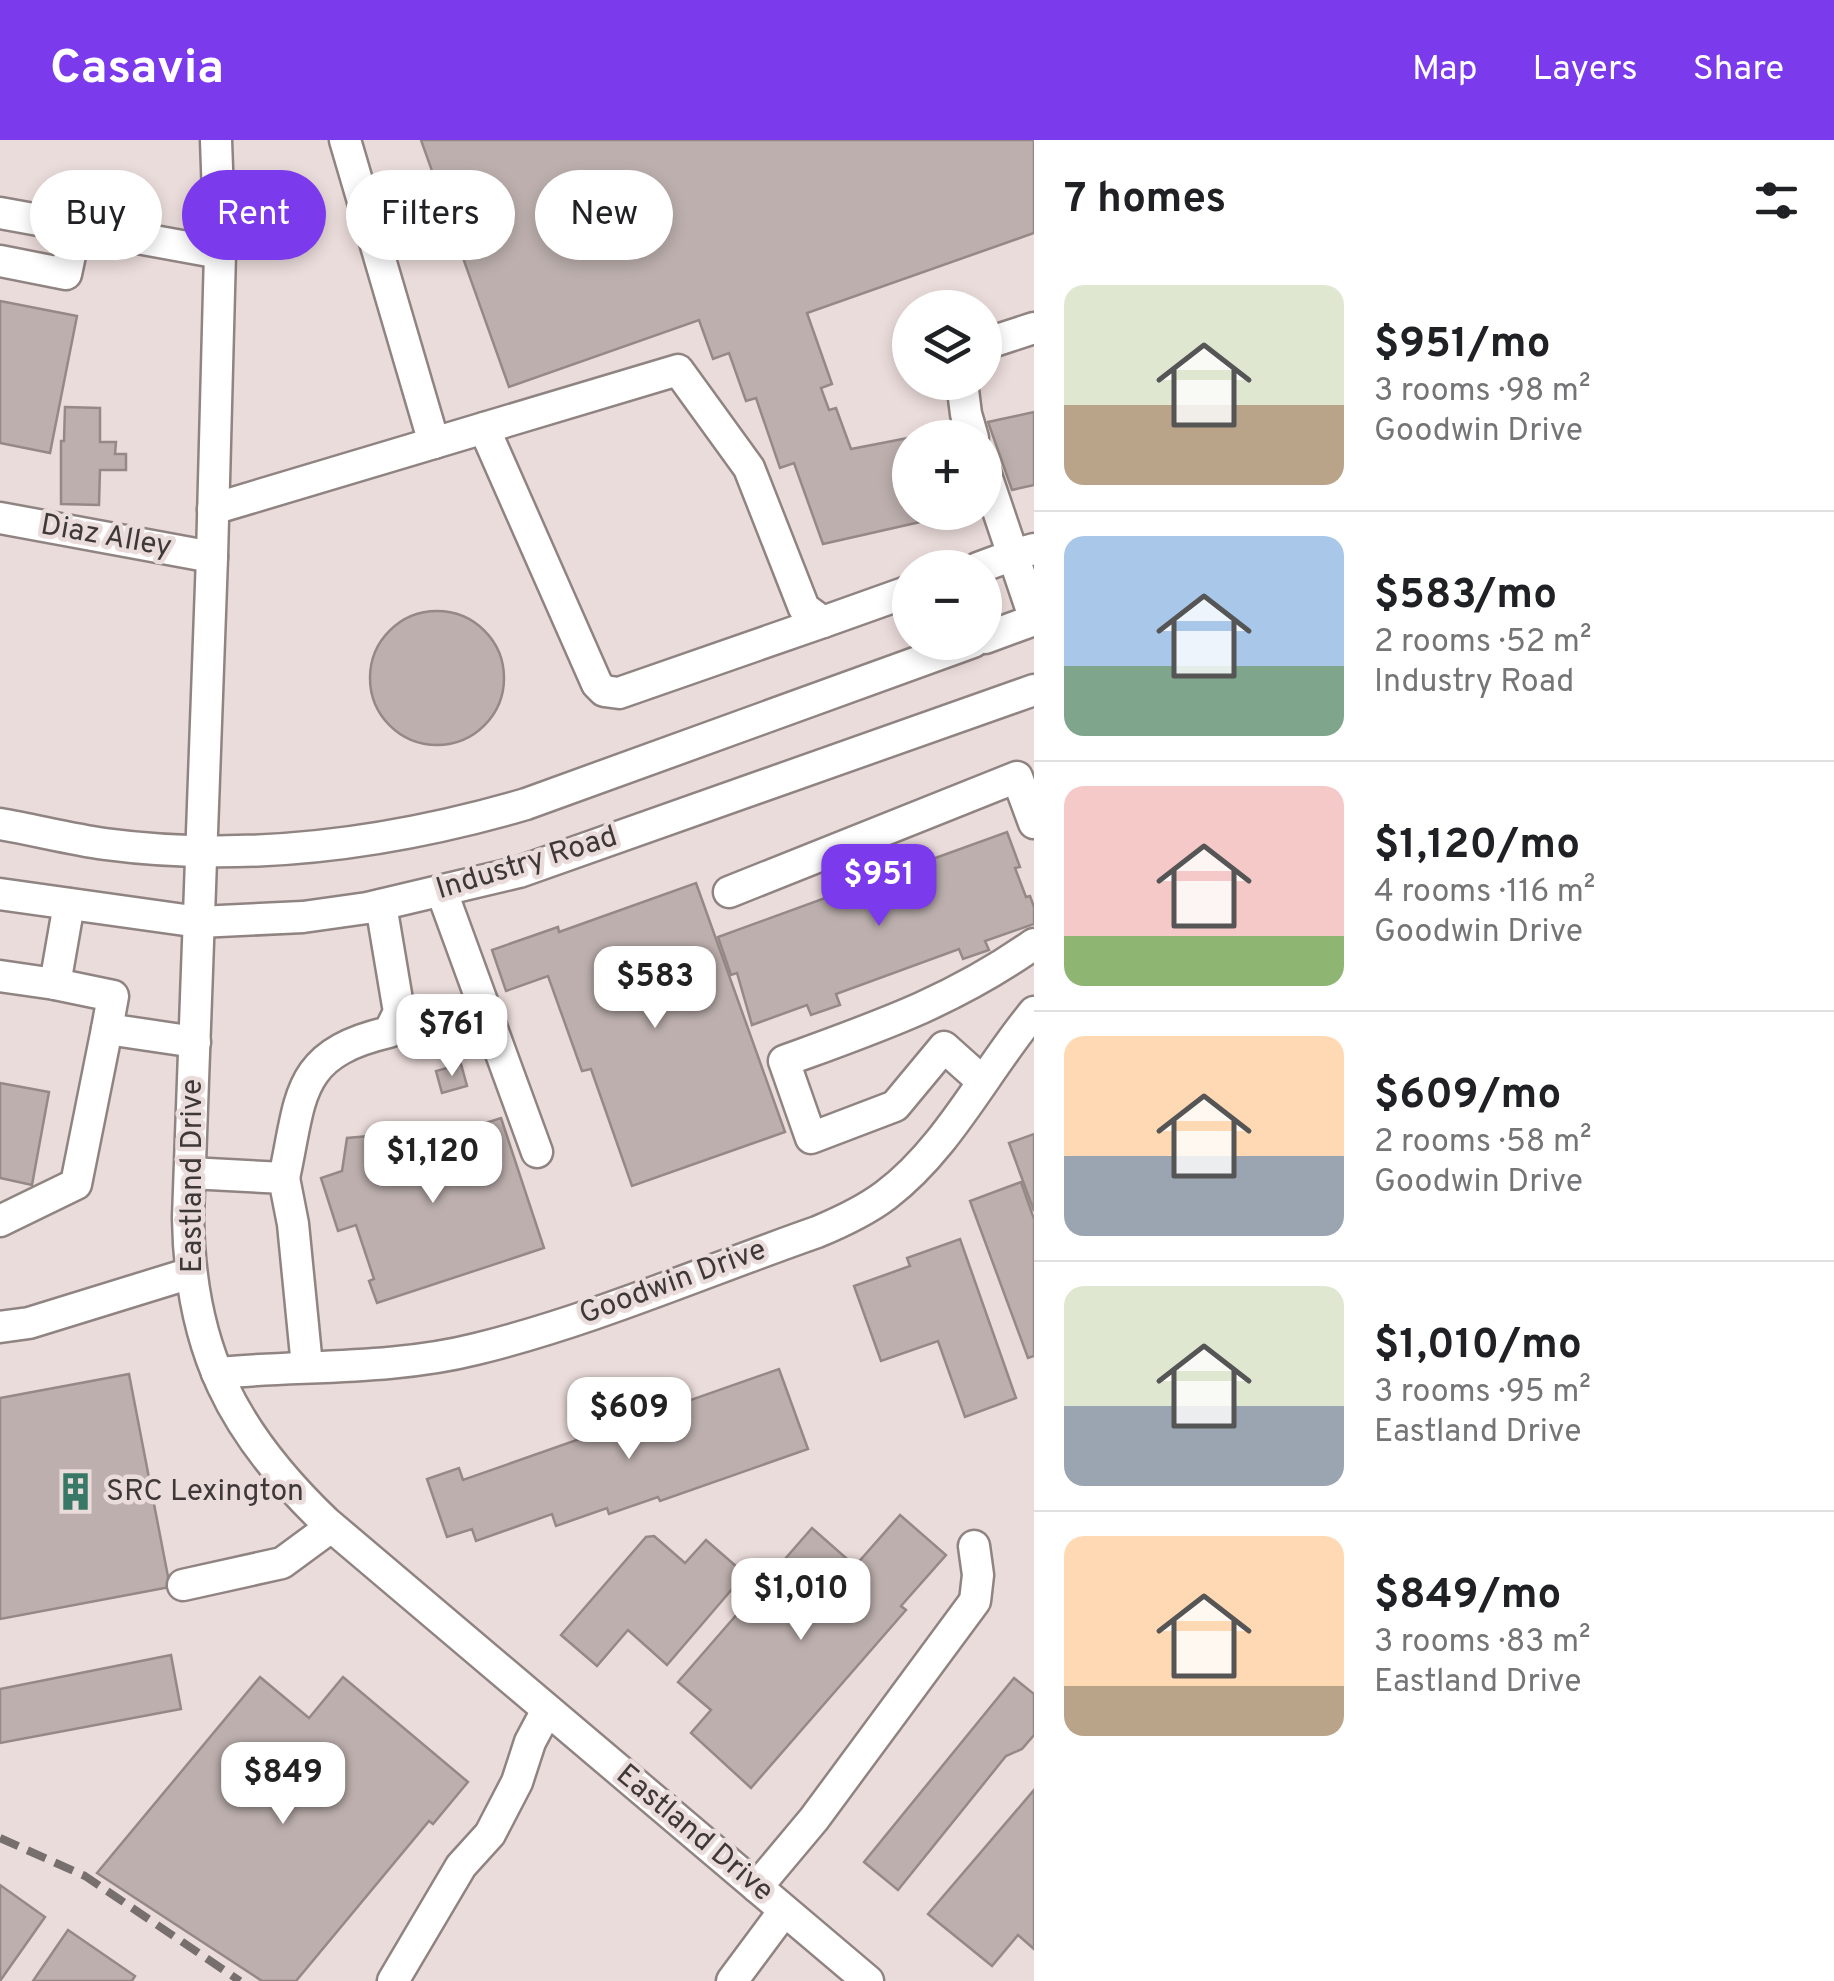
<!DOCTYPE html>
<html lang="en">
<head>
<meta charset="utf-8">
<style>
  body { margin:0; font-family:Overpass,sans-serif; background:#f2f2f2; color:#202124; height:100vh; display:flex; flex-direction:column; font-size:38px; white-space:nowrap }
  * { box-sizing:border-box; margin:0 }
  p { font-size:32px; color:#757577 }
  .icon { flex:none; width:55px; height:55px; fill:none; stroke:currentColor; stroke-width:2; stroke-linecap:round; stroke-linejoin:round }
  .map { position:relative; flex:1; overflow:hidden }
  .panel { display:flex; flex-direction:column; background:#fff; width:800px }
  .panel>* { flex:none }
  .hud { position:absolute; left:30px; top:30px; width:852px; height:90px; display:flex; gap:20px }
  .buttons { position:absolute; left:892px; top:150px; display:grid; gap:20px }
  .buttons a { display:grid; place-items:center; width:110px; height:110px; border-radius:50%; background:#fff; box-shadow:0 5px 15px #0003; font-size:50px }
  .price { position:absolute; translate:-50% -85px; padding:0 22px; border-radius:20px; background:#fff; color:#222; font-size:32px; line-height:65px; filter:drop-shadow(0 2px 5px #0008) }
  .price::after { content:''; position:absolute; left:50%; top:60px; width:30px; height:22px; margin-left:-15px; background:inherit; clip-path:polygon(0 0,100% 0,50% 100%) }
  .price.active { background:#7c3aed; color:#fff }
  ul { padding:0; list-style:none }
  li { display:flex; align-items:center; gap:30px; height:250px; padding:0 30px }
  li+li { border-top:2px solid #e0e0e0 }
  li span { display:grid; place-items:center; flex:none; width:280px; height:200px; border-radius:20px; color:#555 }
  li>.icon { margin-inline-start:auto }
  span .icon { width:120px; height:120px; fill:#fffc; stroke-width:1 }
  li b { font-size:42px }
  h2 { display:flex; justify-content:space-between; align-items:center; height:120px; padding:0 30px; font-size:42px }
  .chip { padding:0 35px; border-radius:45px; background:#fff; box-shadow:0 5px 15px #0003; font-size:35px; line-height:90px }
  .chip.active { background:#7c3aed; color:#fff }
  header { display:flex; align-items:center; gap:60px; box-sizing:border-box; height:140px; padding:0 50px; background:#7c3aed; color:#fff }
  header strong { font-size:48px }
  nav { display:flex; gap:55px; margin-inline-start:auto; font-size:35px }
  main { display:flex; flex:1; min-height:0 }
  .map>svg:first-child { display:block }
  .building { fill:#bcafad; stroke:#958987; stroke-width:2.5 }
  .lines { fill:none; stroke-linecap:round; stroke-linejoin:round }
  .minor-casing { stroke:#908482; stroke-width:35 }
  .minor { stroke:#fff; stroke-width:30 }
  .rail { stroke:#776f6e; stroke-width:8; stroke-dasharray:20 10; stroke-linecap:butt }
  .labels { text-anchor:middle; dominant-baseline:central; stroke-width:9; stroke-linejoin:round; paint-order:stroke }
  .street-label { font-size:30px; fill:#3e3938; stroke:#eadcda }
  .poi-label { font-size:30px; fill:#3e3938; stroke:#eadcda; text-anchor:start }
</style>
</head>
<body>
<header>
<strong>Casavia</strong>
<nav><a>Map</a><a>Layers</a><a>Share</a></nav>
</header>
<main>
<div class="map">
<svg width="1034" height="1841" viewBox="0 0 1034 1841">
  <rect width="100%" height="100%" fill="#eadcda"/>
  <g class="building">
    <polygon points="421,0 1034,0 1034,93 807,173 832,244 821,248 829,270 836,268 851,309 913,297 910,298 910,372 940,372 942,377 823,404 794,323 780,328 756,258 746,261 729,213 713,219 699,180 509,247"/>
    <polygon points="0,161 77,176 50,313 0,303"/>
    <polygon points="65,267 100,268 100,302 116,302 115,314 126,314 126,330 100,330 99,365 61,364 61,301 64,301"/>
    <polygon points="1034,272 1034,345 1012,350 988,282"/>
    <circle cx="437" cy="538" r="67"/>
    <polygon points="1007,692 1020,727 1015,728 1026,757 1030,756 1034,767 1034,784 985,801 989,810 963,819 959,809 836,854 840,865 811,875 807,865 752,885 737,833 731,835 718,797 850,749 848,744 876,734 877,739"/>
    <polygon points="696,743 785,992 632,1046 591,929 582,931 548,836 506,851 492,810 558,787 559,792"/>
    <polygon points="461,924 467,946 442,953 436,931"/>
    <polygon points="0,943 49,952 32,1045 0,1038"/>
    <polygon points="501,978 544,1108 377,1163 369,1141 374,1139 356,1085 338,1091 321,1038 342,1031 347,998 415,992 419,1004"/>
    <polygon points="1034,994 1034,1071 1009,1003"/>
    <polygon points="1021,1042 1034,1079 1034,1216 1028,1218 970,1061"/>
    <polygon points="960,1099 1016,1258 965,1277 938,1201 881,1221 854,1146 910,1126 907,1118"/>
    <polygon points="779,1229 808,1309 660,1361 658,1357 609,1374 607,1368 556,1386 552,1374 476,1401 472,1389 447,1397 427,1339 459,1328 463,1340"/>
    <polygon points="129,1234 170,1447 0,1479 0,1258"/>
    <polygon points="900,1375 946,1415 901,1466 906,1470 751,1648 691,1593 711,1570 678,1542 812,1388 855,1426"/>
    <polygon points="654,1396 685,1423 706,1400 745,1434 667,1525 628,1490 597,1526 561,1495 646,1397"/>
    <polygon points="171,1515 181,1569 0,1603 0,1549"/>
    <polygon points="260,1537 309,1578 343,1537 468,1642 433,1684 429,1681 296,1841 262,1841 97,1733"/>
    <polygon points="1014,1538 1034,1554 1034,1595 1022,1609 1006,1616 898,1750 864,1722"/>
    <polygon points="1034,1650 1034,1809 1018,1795 992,1826 928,1774"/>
    <polygon points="0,1745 45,1777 0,1841"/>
    <polygon points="68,1790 135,1836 132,1841 33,1841"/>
  </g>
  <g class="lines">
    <defs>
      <g id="minor">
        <path d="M216,0l4,113 -8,304 -24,661c2,131 44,214 138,304l542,459"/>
        <polyline points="345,0 434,303"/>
        <polyline points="0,73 220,113"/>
        <polyline points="0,121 66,134 76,87"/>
        <polyline points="985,204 1034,188"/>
        <polyline points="962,242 966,274 973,298"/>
        <polyline points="484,288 597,544 604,551 619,553 823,482"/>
        <polyline points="985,332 1013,415 1034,409"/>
        <polyline points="213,369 678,230 749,328 804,468 823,482 910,451"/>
        <polyline points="0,378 212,417"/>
        <polyline points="978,428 1013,415 1034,477"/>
        <polyline points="985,498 1034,480"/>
        <path d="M0,684c35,6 70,15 105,20 142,19 284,0 421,-40l447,-162"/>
        <polyline points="442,752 537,1012"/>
        <polyline points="729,752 1017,637 1034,683"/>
        <polyline points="0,754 199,782 303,777 367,768 519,732 1034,550"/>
        <polyline points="69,764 55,844 113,856 107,889 195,902"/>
        <polyline points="0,836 55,844"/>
        <path d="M982,941l-38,-34 -49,59 -84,32 -27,-77c93,-34 168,-59 250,-117"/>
        <polyline points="190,1033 284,1038 293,1084 307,1226"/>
        <path d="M284,1038c18,-83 11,-124 105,-146l10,-20 -18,-107"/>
        <polyline points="0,1081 76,1044 107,889"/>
        <polyline points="0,1187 29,1183 191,1133"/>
        <path d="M217,1233c85,-8 176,-3 259,-24 115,-28 229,-78 341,-117 24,-10 48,-21 69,-37 62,-47 99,-124 148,-183"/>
        <polyline points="183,1445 282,1423 331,1387"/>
        <polyline points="757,1747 814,1679 975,1461 978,1435 974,1406"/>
        <polyline points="393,1841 461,1726 490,1694 517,1642 530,1602 547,1570"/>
        <polyline points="732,1841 784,1771"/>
      </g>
    </defs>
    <use href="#minor" class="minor-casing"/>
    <use href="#minor" class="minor"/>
    <polyline class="rail" points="0,1698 85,1736 240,1841"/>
  </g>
  <defs>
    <symbol id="building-bare" viewBox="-9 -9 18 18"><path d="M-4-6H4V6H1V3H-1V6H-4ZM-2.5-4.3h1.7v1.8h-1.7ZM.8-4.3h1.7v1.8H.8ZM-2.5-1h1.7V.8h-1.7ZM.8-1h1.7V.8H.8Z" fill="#387866" stroke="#eadcda" stroke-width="2.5" paint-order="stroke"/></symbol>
  </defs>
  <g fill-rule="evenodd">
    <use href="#building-bare" x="48" y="1324" width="55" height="55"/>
  </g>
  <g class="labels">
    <g class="street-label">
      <text transform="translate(106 397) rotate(10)">Diaz Alley</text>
      <text transform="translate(527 724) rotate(-17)">Industry Road</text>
      <text transform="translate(193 1036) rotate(-90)">Eastland Drive</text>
      <text transform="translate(673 1143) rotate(-20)">Goodwin Drive</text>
      <text transform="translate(694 1694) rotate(40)">Eastland Drive</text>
    </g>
    <g class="poi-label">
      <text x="106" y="1352">SRC Lexington</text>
    </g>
  </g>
</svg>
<div class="buttons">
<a><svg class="icon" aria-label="layers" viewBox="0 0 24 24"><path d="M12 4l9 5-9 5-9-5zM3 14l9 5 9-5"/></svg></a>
<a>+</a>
<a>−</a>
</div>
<b class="price active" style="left:879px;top:789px">$951</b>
<b class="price" style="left:655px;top:891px">$583</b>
<b class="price" style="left:452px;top:939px">$761</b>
<b class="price" style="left:433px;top:1066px">$1,120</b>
<b class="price" style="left:629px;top:1322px">$609</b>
<b class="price" style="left:801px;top:1503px">$1,010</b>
<b class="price" style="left:283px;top:1687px">$849</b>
<div class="hud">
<a class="chip">Buy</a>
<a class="chip active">Rent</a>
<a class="chip">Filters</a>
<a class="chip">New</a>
</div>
</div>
<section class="panel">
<h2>7 homes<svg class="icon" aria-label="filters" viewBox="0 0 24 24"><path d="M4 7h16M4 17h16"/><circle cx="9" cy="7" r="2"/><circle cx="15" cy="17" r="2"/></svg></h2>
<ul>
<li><span style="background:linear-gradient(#dfe7d0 60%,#b9a48a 0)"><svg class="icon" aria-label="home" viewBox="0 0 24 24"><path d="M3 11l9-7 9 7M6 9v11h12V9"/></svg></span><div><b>$951/mo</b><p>3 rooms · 98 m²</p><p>Goodwin Drive</p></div></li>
<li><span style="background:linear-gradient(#a9c7e8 65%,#7fa58c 0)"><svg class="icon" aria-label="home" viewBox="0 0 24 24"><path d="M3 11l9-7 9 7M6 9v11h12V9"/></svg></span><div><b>$583/mo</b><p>2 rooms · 52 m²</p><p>Industry Road</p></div></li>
<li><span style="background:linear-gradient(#f6c9c9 75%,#8fb573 0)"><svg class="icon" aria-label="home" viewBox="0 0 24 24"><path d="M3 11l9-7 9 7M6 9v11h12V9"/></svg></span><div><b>$1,120/mo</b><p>4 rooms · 116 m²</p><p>Goodwin Drive</p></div></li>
<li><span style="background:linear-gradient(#ffd9b3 60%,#9aa5b1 0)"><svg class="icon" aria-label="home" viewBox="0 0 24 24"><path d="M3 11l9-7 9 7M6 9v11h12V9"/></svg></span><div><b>$609/mo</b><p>2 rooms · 58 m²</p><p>Goodwin Drive</p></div></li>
<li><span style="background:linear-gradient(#dfe7d0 60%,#9aa5b1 0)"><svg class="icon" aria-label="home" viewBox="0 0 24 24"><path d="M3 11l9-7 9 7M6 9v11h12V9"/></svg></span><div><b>$1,010/mo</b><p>3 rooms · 95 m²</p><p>Eastland Drive</p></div></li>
<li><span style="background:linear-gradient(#ffd9b3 75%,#b9a48a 0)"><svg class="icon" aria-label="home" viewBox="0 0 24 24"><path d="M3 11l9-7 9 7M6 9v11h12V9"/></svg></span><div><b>$849/mo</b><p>3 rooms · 83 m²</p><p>Eastland Drive</p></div></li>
</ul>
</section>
</main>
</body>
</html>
